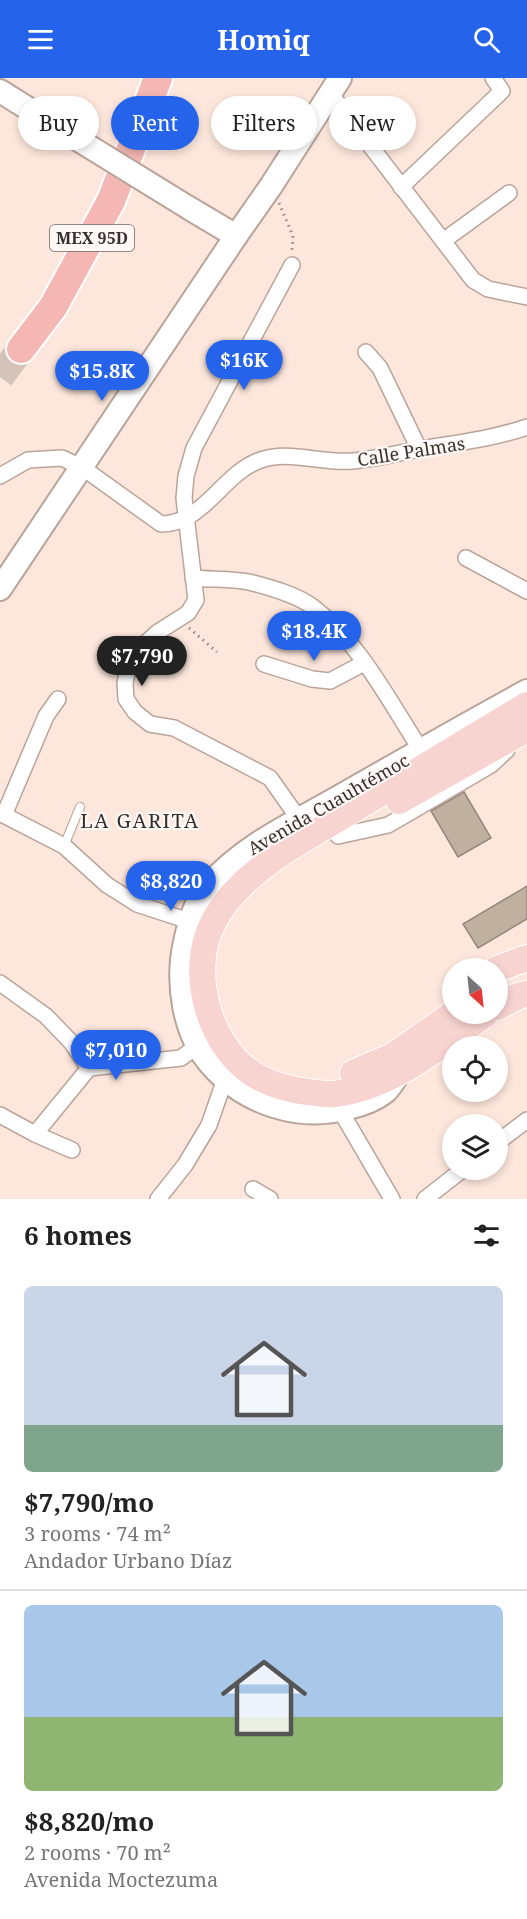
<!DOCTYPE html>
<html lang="en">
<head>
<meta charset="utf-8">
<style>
  body { margin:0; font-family:"Noto Serif",serif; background:#f2f2f2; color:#222; height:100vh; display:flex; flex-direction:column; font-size:22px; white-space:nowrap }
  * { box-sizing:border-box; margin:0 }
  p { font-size:20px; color:#767676 }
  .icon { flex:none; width:33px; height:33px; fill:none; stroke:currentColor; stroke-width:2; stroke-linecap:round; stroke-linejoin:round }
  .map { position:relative; height:1121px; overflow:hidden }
  .drawer { display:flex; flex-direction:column; background:#fff; flex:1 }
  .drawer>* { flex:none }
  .hud { position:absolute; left:18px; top:18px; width:492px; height:54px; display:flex; gap:12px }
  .needle { width:39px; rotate:153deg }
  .tools { position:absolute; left:442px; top:880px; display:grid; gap:12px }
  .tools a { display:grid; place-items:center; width:66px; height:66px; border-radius:50%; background:#fff; box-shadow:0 3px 9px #0003; font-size:30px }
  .price { position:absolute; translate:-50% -51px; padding:0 14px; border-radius:21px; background:#2563eb; color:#fff; font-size:20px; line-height:39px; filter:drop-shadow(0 2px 3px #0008) }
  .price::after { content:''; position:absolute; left:50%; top:36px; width:18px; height:14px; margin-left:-9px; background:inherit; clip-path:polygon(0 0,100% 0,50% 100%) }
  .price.on { background:#222; color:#fff }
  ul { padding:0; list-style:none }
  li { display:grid; align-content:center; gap:12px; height:318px; padding:0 24px }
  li+li { border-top:2px solid #e0e0e0 }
  li span { display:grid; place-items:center; height:186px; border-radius:9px; color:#555 }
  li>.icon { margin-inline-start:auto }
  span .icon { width:108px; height:108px; fill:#fffc; stroke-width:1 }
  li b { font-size:26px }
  h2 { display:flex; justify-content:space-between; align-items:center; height:72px; padding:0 24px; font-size:26px }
  .pill { padding:0 21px; border-radius:27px; background:#fff; box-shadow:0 3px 9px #0003; font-size:21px; line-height:54px }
  .pill.on { background:#2563eb; color:#fff }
  header { display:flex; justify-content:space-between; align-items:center; height:78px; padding:0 24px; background:#2563eb; color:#fff; font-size:27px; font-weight:700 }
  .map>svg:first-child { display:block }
  .building { fill:#bfb0a0; stroke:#968879; stroke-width:1.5 }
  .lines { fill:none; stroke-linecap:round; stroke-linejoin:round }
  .highway-tunnel { stroke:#d5c2b9; stroke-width:28; stroke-dasharray:28 14; stroke-linecap:butt }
  .lane-casing { stroke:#b9a49a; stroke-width:10 }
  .street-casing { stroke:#b9a49a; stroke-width:18 }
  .secondary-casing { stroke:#b9a49a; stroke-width:26 }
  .primary-casing { stroke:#fff; stroke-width:28 }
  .highway-casing { stroke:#fff; stroke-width:32 }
  .path { stroke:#95867f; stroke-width:3; stroke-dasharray:1.5 4.5; stroke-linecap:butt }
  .lane { stroke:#fff; stroke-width:8 }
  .street { stroke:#fff; stroke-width:15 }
  .secondary { stroke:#fff; stroke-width:22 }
  .primary { stroke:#f8d4d1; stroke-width:26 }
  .highway { stroke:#f4b7b3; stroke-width:28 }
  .secondary-bridge-casing { stroke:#b9a49a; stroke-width:26; stroke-linecap:butt }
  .secondary-bridge { stroke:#fff; stroke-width:22 }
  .labels { text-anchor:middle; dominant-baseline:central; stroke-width:4.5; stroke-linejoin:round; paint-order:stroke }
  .shield { fill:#fdf8f6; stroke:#726b68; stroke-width:1.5 }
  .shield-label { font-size:16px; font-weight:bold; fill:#372f2b }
  .street-label { font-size:18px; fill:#372f2b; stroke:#fdf8f6 }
  .neighbourhood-label { font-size:20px; letter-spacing:1.5px; fill:#372f2b; stroke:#fdf8f6 }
</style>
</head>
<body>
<header><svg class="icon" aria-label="menu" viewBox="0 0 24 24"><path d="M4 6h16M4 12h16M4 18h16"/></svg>Homiq<svg class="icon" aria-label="search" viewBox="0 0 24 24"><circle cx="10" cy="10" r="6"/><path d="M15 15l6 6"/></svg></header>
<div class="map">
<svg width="527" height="1121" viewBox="0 0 527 1121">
  <rect width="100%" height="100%" fill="#fde7dc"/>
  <g class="building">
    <polygon points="464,714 491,760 458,779 431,733"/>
    <polygon points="527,808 527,841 478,870 463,846"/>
  </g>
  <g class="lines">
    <polyline class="highway-tunnel" points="0,299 21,271"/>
    <defs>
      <polyline id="lane" points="64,768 80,729"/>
      <g id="street">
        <polyline points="330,15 473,202 488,211 527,219"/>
        <polyline points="401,109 502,13 493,0"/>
        <polyline points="443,163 509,115"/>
        <polyline points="292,187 194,370 186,398 184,420 196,522 188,535 158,554 138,572 129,586 125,605 126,621 135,634 150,646 174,650 270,700 299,741"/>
        <polyline points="366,274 380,290 419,371"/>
        <path d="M0,398l28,-16 34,-2 21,10 78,56c42,0 61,-49 97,-63 30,-12 63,3 95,0 22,-2 45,-8 67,-12 36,-6 72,-10 107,-22"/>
        <polyline points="466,480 527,513"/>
        <path d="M193,500c19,2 41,0 60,5 19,5 44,12 60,24 47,36 76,94 108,143"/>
        <polyline points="264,586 312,601 330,603 364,585"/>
        <polyline points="0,735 64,768 107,807 137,826 189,843"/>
        <polyline points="4,737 46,638 58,621"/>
        <polyline points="338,758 388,747 491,687 507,672"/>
        <polyline points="0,905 46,938 71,964 89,990"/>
        <polyline points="340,1032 392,1121"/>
        <polyline points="0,1037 35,1056 72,1072"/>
        <polyline points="35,1056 89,990 181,980 198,967"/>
        <polyline points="498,1064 527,1042"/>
        <polyline points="253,1111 270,1121"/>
        <polyline points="158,1121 185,1087 209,1047 225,1001"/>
        <polyline points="425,1121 462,1092"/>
      </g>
      <g id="secondary">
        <polyline points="0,13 51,45"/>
        <polyline points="189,130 236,158"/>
        <polyline points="0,511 236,158 271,108 340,0"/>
        <path d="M399,996c-5,6 -9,14 -14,18 -11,9 -24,13 -37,16 -49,13 -102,-4 -136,-42 -29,-32 -36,-84 -27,-124 4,-20 11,-43 25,-58 33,-38 83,-61 127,-86 63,-36 126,-72 190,-107"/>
      </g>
      <g id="primary">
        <polyline points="399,723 527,651"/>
        <polyline points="497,891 527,880"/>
        <polyline points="498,929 518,918 527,916"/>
        <path d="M486,936c-47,32 -93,73 -151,80 -9,1 -19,-1 -27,-2 -17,-2 -33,-6 -48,-14 -50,-25 -73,-106 -47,-155 16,-32 44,-53 73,-73l241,-145"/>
        <polyline points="353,995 393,978 453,936"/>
      </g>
      <polyline id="highway" points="21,271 53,229 111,123 158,0"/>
    </defs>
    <use href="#lane" class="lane-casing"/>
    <use href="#street" class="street-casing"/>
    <use href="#secondary" class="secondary-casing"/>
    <use href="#primary" class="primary-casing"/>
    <use href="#highway" class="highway-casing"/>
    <g class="path">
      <polyline points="279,125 293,158 292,173"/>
      <polyline points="189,550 217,574"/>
    </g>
    <use href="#lane" class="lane"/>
    <use href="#street" class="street"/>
    <use href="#secondary" class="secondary"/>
    <use href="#primary" class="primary"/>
    <use href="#highway" class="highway"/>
    <defs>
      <polyline id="secondary-bridge" points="51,45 189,130"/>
    </defs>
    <use href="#secondary-bridge" class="secondary-bridge-casing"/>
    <use href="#secondary-bridge" class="secondary-bridge"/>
  </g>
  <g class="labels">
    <rect class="shield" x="50" y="147" width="84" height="26" rx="4.5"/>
    <g class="shield-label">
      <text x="92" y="160">MEX 95D</text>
    </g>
    <g class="street-label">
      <text transform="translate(411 373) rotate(-9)">Calle Palmas</text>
      <text transform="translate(328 726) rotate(-30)">Avenida Cuauhtémoc</text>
    </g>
    <g class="neighbourhood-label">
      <text x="140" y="742">LA GARITA</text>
    </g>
  </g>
</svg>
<div class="tools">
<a><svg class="needle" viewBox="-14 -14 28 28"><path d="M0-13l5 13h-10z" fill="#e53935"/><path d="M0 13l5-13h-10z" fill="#767676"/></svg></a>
<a><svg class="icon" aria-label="locate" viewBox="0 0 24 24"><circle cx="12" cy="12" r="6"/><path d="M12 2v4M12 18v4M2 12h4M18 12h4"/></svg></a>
<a><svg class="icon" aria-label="layers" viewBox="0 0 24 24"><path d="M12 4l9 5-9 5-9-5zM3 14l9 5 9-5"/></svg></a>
</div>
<b class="price" style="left:244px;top:313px">$16K</b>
<b class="price" style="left:102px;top:324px">$15.8K</b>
<b class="price" style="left:314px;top:584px">$18.4K</b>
<b class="price on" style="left:142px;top:609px">$7,790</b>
<b class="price" style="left:171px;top:834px">$8,820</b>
<b class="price" style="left:116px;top:1003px">$7,010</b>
<div class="hud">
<a class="pill">Buy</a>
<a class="pill on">Rent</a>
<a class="pill">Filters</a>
<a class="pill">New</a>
</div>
</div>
<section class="drawer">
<h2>6 homes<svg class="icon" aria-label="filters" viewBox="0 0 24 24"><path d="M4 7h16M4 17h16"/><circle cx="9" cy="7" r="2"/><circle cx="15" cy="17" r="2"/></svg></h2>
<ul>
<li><span style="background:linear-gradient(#c9d6e8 75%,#7fa58c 0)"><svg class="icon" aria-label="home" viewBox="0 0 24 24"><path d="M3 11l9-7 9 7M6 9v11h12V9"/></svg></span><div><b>$7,790/mo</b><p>3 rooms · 74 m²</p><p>Andador Urbano Díaz</p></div></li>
<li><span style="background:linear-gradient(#a9c7e8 60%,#8fb573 0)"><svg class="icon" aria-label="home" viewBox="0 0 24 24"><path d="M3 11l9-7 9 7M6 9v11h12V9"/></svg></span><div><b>$8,820/mo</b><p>2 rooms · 70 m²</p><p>Avenida Moctezuma</p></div></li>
</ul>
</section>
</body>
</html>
